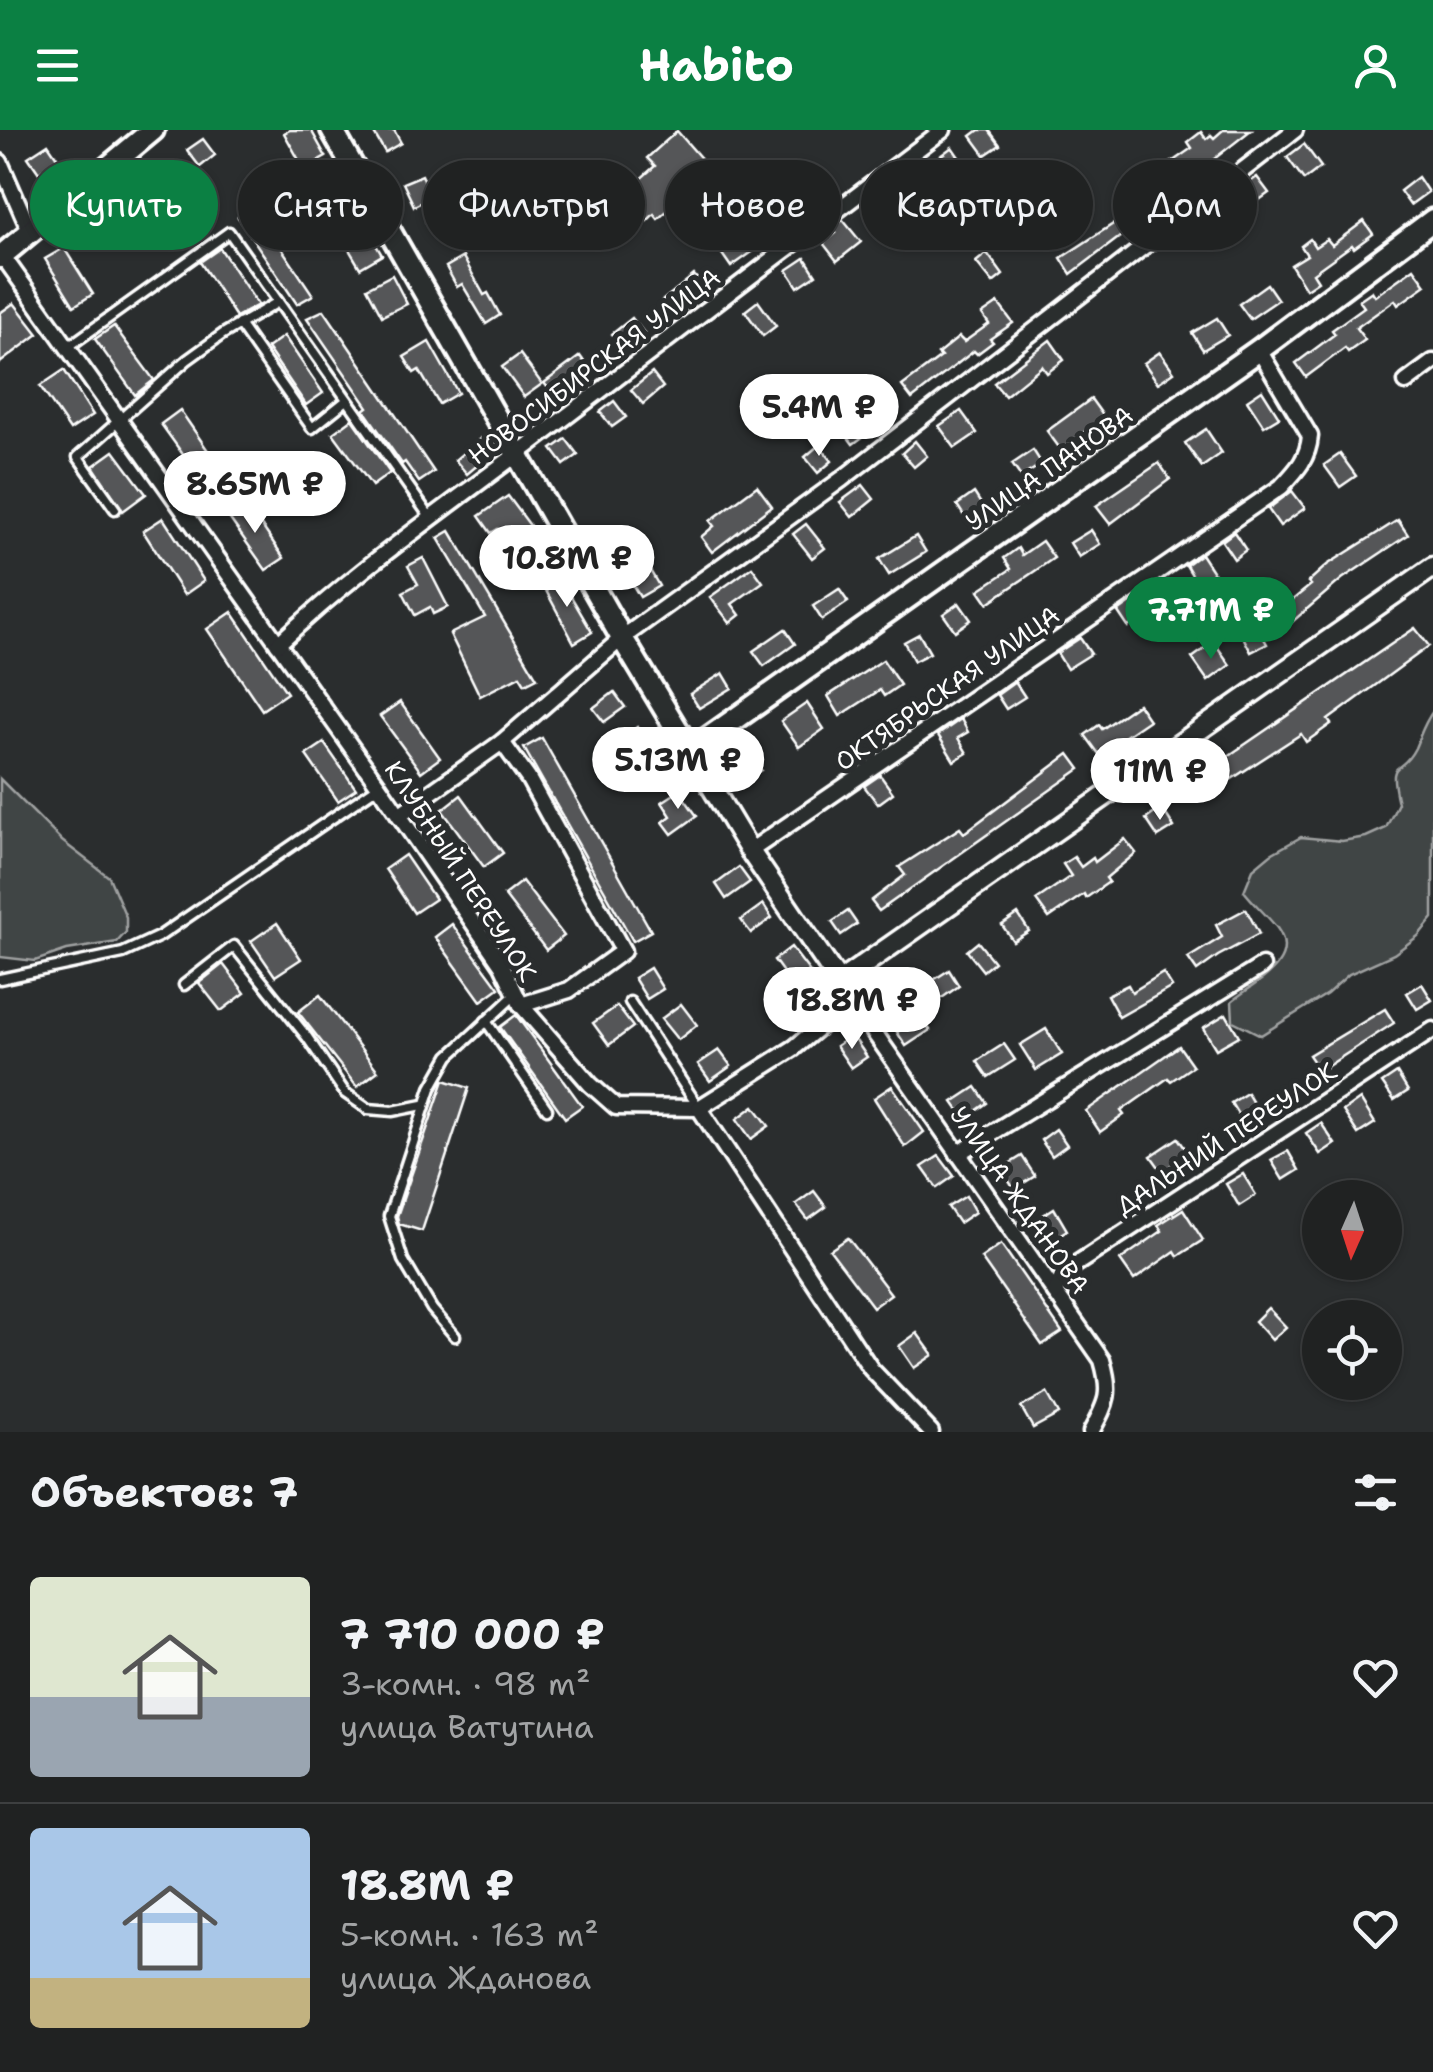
<!DOCTYPE html>
<html lang="ru">
<head>
<meta charset="utf-8">
<style>
  body { margin:0; font-family:"Shantell Sans",sans-serif; background:#282a2a; color:#f1f3f6; height:100vh; display:flex; flex-direction:column; font-size:38px; white-space:nowrap }
  * { box-sizing:border-box; margin:0 }
  p { font-size:32px; color:#a2a4a5 }
  .icon { flex:none; width:55px; height:55px; fill:none; stroke:currentColor; stroke-width:2; stroke-linecap:round; stroke-linejoin:round }
  .map { position:relative; height:1302px; overflow:hidden }
  .side { display:flex; flex-direction:column; background:#202222; flex:1 }
  .side>* { flex:none }
  .top-card { position:absolute; left:30px; top:30px; width:1375px; height:90px; display:flex; gap:20px }
  .needle { width:65px; rotate:183deg }
  .buttons { position:absolute; left:1302px; top:1050px; display:grid; gap:20px }
  .buttons a { display:grid; place-items:center; width:100px; height:100px; border-radius:50%; background:#202222; box-shadow:0 2px 8px #0004,0 0 0 2px #3d3f40; font-size:50px }
  .price { position:absolute; translate:-50% -85px; padding:0 22px; border-radius:35px; background:#fff; color:#222; font-size:32px; line-height:65px; filter:drop-shadow(0 2px 5px #0008) }
  .price::after { content:''; position:absolute; left:50%; top:60px; width:30px; height:22px; margin-left:-15px; background:inherit; clip-path:polygon(0 0,100% 0,50% 100%) }
  .price.selected { background:#0b8043; color:#fff }
  ul { padding:0; list-style:none }
  li { display:flex; align-items:center; gap:30px; height:250px; padding:0 30px }
  li+li { border-top:2px solid #3d3f40 }
  li span { display:grid; place-items:center; flex:none; width:280px; height:200px; border-radius:10px; color:#555 }
  li>.icon { margin-inline-start:auto }
  span .icon { width:120px; height:120px; fill:#fffc; stroke-width:1 }
  li b { font-size:42px }
  h2 { display:flex; justify-content:space-between; align-items:center; height:120px; padding:0 30px; font-size:42px }
  .chip { padding:0 35px; border-radius:45px; background:#202222; box-shadow:0 2px 8px #0004,0 0 0 2px #3d3f40; font-size:35px; line-height:90px }
  .chip.selected { background:#0b8043; color:#fff }
  header { display:flex; justify-content:space-between; align-items:center; height:130px; padding:0 30px; background:#0b8043; color:#fff; font-size:45px; font-weight:700 }
  .map>svg:first-child { display:block }
  .green { fill:#414445; stroke:#a0a2a2; stroke-width:2.5 }
  .building { fill:#555758; stroke:#fff; stroke-width:2.5 }
  .lines { fill:none; stroke-linecap:round; stroke-linejoin:round }
  .service-casing { stroke:#fff; stroke-width:15 }
  .minor-casing { stroke:#fff; stroke-width:21 }
  .tertiary-casing { stroke:#fff; stroke-width:25 }
  .secondary-casing { stroke:#fff; stroke-width:28 }
  .service { stroke:#2a2d2e; stroke-width:8 }
  .minor { stroke:#2a2d2e; stroke-width:14 }
  .tertiary { stroke:#2a2d2e; stroke-width:18 }
  .secondary { stroke:#2a2d2e; stroke-width:20 }
  .labels { text-anchor:middle; dominant-baseline:central; stroke-width:10; stroke-linejoin:round; paint-order:stroke }
  .street-label { font-size:25px; fill:#fff; stroke:#2a2d2e }
</style>
</head>
<body>
<header><svg class="icon" aria-label="menu" viewBox="0 0 24 24"><path d="M4 6h16M4 12h16M4 18h16"/></svg>Habito<svg class="icon" aria-label="person" viewBox="0 0 24 24"><circle cx="12" cy="8" r="4"/><path d="M4 21q1-7 8-7t8 7"/></svg></header>
<div class="map">
<svg width="1433" height="1302" viewBox="0 0 1433 1302">
  <rect width="100%" height="100%" fill="#2a2d2e"/>
  <filter id="ink" filterUnits="userSpaceOnUse"><feTurbulence type="fractalNoise" baseFrequency=".01" numOctaves="2"/><feDisplacementMap in="SourceGraphic" scale="20" xChannelSelector="R" yChannelSelector="G"/><feConvolveMatrix kernelMatrix="1 2 1 2 8 2 1 2 1" color-interpolation-filters="sRGB"/></filter>
  <g filter="url(#ink)">
    <g class="green">
      <path d="M1433,581v207l-15,18 -24,18 -45,20 -22,20 -66,41 -28,-14 -1,-20c22,-18 70,-39 45,-73 -10,-13 -23,-24 -33,-37l9,-22 18,-15 30,-17 41,4 24,-4 20,-9 12,-25c-11,-48 2,-25 17,-55 6,-14 9,-25 18,-37z"/>
      <polygon points="0,649 62,711 109,747 126,787 126,802 117,812 67,820 35,831 0,827"/>
    </g>
    <g class="building">
      <polygon points="290,0 311,0 326,27 304,39 284,3"/>
      <polygon points="372,0 394,0 401,13 385,22"/>
      <polygon points="979,0 989,0 1000,15 985,25 971,6"/>
      <polygon points="1223,0 1251,0 1200,40 1202,44 1182,58 1179,55 1152,80 1143,71 1172,44 1166,36 1192,18 1188,12 1201,2 1206,9 1211,5 1214,8"/>
      <polygon points="677,1 712,41 658,89 654,84 647,91 637,79 614,101 597,83 591,89 572,69 598,45 619,68 655,36 647,28"/>
      <polygon points="203,9 215,25 200,37 187,20"/>
      <polygon points="48,14 59,30 39,43 28,27"/>
      <polygon points="1304,14 1321,37 1304,50 1287,27"/>
      <polygon points="952,17 963,33 943,48 932,32"/>
      <polygon points="164,38 179,63 155,77 140,52"/>
      <polygon points="540,41 555,60 540,71 525,53"/>
      <polygon points="422,45 432,67 414,76 403,53"/>
      <polygon points="1257,47 1269,63 1251,76 1254,80 1237,93 1225,77 1249,59 1246,55"/>
      <polygon points="1418,47 1428,62 1410,75 1400,61"/>
      <polygon points="806,51 819,71 802,82 789,62"/>
      <polygon points="906,52 920,70 892,92 895,96 881,106 865,84"/>
      <polygon points="934,52 949,71 936,81 921,62"/>
      <polygon points="342,58 352,73 328,88 319,72"/>
      <polygon points="253,76 313,165 297,174 238,87"/>
      <polygon points="444,80 457,99 439,111 426,92"/>
      <polygon points="1121,89 1129,100 1071,144 1061,128"/>
      <polygon points="843,90 861,112 837,131 823,113 836,103 832,98"/>
      <polygon points="1364,91 1373,104 1354,118 1352,115 1313,143 1318,151 1306,159 1291,135 1307,125 1301,116 1310,109 1315,117 1327,109 1332,115"/>
      <polygon points="755,99 765,113 731,137 722,124"/>
      <polygon points="369,103 382,125 360,138 347,116"/>
      <polygon points="64,118 93,164 74,176 45,129"/>
      <polygon points="220,118 258,175 236,187 200,132"/>
      <polygon points="987,123 1003,145 993,153 976,132"/>
      <polygon points="463,127 484,165 488,163 500,185 486,194 462,154 457,157 446,137"/>
      <polygon points="805,128 816,145 798,157 787,140"/>
      <polygon points="1414,138 1426,155 1398,175 1395,170 1356,198 1365,210 1348,222 1345,218 1306,247 1296,233 1335,204 1332,200 1364,177 1359,170 1372,161 1375,166"/>
      <polygon points="392,145 407,174 382,186 367,158"/>
      <polygon points="694,145 708,162 676,187 662,171"/>
      <polygon points="1267,154 1278,170 1250,189 1239,174"/>
      <polygon points="758,171 776,196 763,206 745,181"/>
      <polygon points="14,173 38,204 0,233 0,183"/>
      <polygon points="998,173 1013,193 990,209 993,212 977,224 974,221 912,269 902,256 941,227 938,224 959,207 964,212 989,194 982,184"/>
      <polygon points="324,180 434,342 419,352 405,332 402,334 364,280 368,277 307,188"/>
      <polygon points="632,188 644,203 624,219 612,204"/>
      <polygon points="1217,188 1228,205 1203,220 1192,203"/>
      <polygon points="114,196 154,250 135,265 95,209"/>
      <polygon points="284,206 323,263 306,275 267,218"/>
      <polygon points="1050,210 1064,230 1047,243 1042,236 1005,266 994,253"/>
      <polygon points="429,212 458,263 439,274 419,240 414,243 404,227"/>
      <polygon points="1160,222 1174,242 1158,253 1144,233"/>
      <polygon points="520,224 542,254 524,267 502,237"/>
      <polygon points="580,226 593,244 558,270 544,253"/>
      <polygon points="64,240 93,285 70,300 40,256"/>
      <polygon points="652,243 663,257 643,274 631,260"/>
      <polygon points="1262,260 1279,287 1264,296 1247,270"/>
      <polygon points="1091,269 1104,287 1061,320 1047,301"/>
      <polygon points="614,271 626,287 612,297 600,282"/>
      <polygon points="180,280 220,338 202,351 161,294"/>
      <polygon points="862,280 875,298 853,314 840,297"/>
      <polygon points="961,281 977,303 955,318 939,296"/>
      <polygon points="352,289 390,343 372,356 333,303"/>
      <polygon points="1206,299 1222,323 1202,337 1185,313"/>
      <polygon points="481,308 493,322 467,344 455,330"/>
      <polygon points="566,309 578,325 564,335 552,319"/>
      <polygon points="915,311 927,326 914,337 902,323"/>
      <polygon points="819,315 832,331 818,343 805,327"/>
      <polygon points="1033,320 1042,334 1021,347 1012,334"/>
      <polygon points="114,321 146,364 123,381 93,336"/>
      <polygon points="1340,324 1356,346 1340,357 1324,335"/>
      <polygon points="1159,333 1170,349 1110,394 1096,376"/>
      <polygon points="863,355 874,369 852,387 840,372"/>
      <polygon points="757,356 772,376 712,422 701,407 714,396 710,391"/>
      <polygon points="1292,361 1305,378 1280,396 1268,379"/>
      <polygon points="974,363 983,377 966,389 957,375"/>
      <polygon points="508,366 540,409 515,426 498,399 491,403 479,386"/>
      <polygon points="245,372 284,428 266,440 227,385"/>
      <polygon points="163,388 204,451 184,465 143,401"/>
      <polygon points="1398,390 1408,405 1342,449 1285,498 1274,485 1311,455 1308,452 1327,435"/>
      <polygon points="806,394 825,418 812,428 793,404"/>
      <polygon points="1091,400 1100,414 1079,427 1070,413"/>
      <polygon points="450,401 537,548 525,554 520,546 480,566 450,504 485,487 438,408"/>
      <polygon points="1234,402 1246,420 1234,429 1222,411"/>
      <polygon points="916,406 926,422 889,445 879,429"/>
      <polygon points="1042,411 1054,428 988,473 979,460 1011,439 1004,428 1018,418 1022,425"/>
      <polygon points="1201,424 1214,444 1198,455 1186,435"/>
      <polygon points="423,428 448,477 433,484 430,477 415,485 403,462 418,454 408,436"/>
      <polygon points="752,437 763,452 732,474 740,485 730,493 710,467"/>
      <polygon points="651,442 659,456 640,467 632,454"/>
      <polygon points="559,446 592,502 574,513 543,455"/>
      <polygon points="839,459 848,472 822,490 813,476"/>
      <polygon points="1145,463 1156,478 1128,497 1118,482"/>
      <polygon points="959,473 971,490 955,501 943,484"/>
      <polygon points="232,482 287,563 262,580 207,499"/>
      <polygon points="1255,492 1267,514 1251,522 1240,501"/>
      <polygon points="1415,498 1429,516 1328,590 1331,594 1306,612 1301,604 1227,652 1215,635"/>
      <polygon points="785,499 795,514 764,536 753,521"/>
      <polygon points="919,504 930,523 914,531 904,512"/>
      <polygon points="1080,508 1091,524 1067,539 1057,523"/>
      <polygon points="1214,512 1230,535 1208,551 1192,528"/>
      <polygon points="883,530 900,555 884,566 880,560 840,586 828,566"/>
      <polygon points="723,543 732,558 699,578 690,564"/>
      <polygon points="1015,552 1025,567 1006,579 997,565"/>
      <polygon points="614,562 625,577 604,592 593,578"/>
      <polygon points="400,572 440,628 421,642 380,586"/>
      <polygon points="807,573 824,599 799,617 781,591"/>
      <polygon points="1138,574 1149,590 1099,624 1085,605 1099,595 1102,599"/>
      <polygon points="961,589 968,602 958,608 967,623 954,631 938,605"/>
      <polygon points="637,597 650,615 634,627 621,609"/>
      <polygon points="542,608 651,801 633,811 524,618"/>
      <polygon points="324,613 356,659 338,671 306,625"/>
      <polygon points="747,619 761,640 741,653 727,632"/>
      <polygon points="1069,624 1080,639 879,781 871,771 905,745 899,737 960,698 964,703"/>
      <polygon points="880,645 893,663 878,674 864,656"/>
      <polygon points="679,661 697,686 672,704 663,692 671,686 662,672"/>
      <polygon points="461,665 503,723 484,737 442,680"/>
      <polygon points="1162,678 1174,697 1158,707 1146,689"/>
      <polygon points="1125,709 1136,723 1106,748 1109,752 1086,768 1084,764 1049,788 1036,770 1071,746 1063,734 1074,727 1081,737 1093,728 1095,732"/>
      <polygon points="405,725 435,769 414,783 385,739"/>
      <polygon points="739,737 750,752 726,769 716,754"/>
      <polygon points="522,751 564,806 546,820 504,765"/>
      <polygon points="763,774 772,788 751,803 741,790"/>
      <polygon points="1246,779 1259,804 1218,826 1197,841 1188,828 1222,807 1216,795"/>
      <polygon points="848,781 857,794 841,805 832,792"/>
      <polygon points="1018,784 1029,801 1013,811 1002,795"/>
      <polygon points="277,793 301,829 275,846 251,811"/>
      <polygon points="452,794 499,858 481,871 435,807"/>
      <polygon points="978,812 994,832 983,841 967,821"/>
      <polygon points="791,817 825,862 800,881 788,864 795,859 774,830"/>
      <polygon points="223,834 245,863 221,881 199,853"/>
      <polygon points="650,838 663,859 647,869 634,848"/>
      <polygon points="949,840 959,856 919,884 930,900 906,916 897,902 903,898 890,878"/>
      <polygon points="1163,843 1172,857 1119,887 1107,865 1128,855 1132,862"/>
      <polygon points="1422,854 1432,870 1417,879 1407,863"/>
      <polygon points="320,865 378,941 357,957 298,882"/>
      <polygon points="681,874 697,895 678,910 661,889"/>
      <polygon points="617,876 633,897 609,915 593,893"/>
      <polygon points="1385,879 1394,893 1320,941 1309,925"/>
      <polygon points="1226,884 1239,906 1216,919 1203,898"/>
      <polygon points="516,885 582,976 565,988 500,897"/>
      <polygon points="1046,899 1062,924 1036,940 1020,915"/>
      <polygon points="852,905 867,927 851,938 836,916"/>
      <polygon points="1004,914 1015,930 988,947 977,931"/>
      <polygon points="1179,916 1193,936 1171,951 1168,948 1121,981 1124,985 1100,1002 1086,981"/>
      <polygon points="719,920 731,936 710,951 698,934"/>
      <polygon points="1397,943 1408,961 1394,970 1382,953"/>
      <polygon points="444,950 469,958 422,1101 399,1094 397,1086"/>
      <polygon points="892,956 924,1002 905,1017 874,968"/>
      <polygon points="976,957 987,973 965,989 953,972"/>
      <polygon points="1247,963 1256,978 1240,988 1231,973"/>
      <polygon points="1360,969 1375,993 1358,1004 1343,981"/>
      <polygon points="754,976 769,996 751,1009 737,989"/>
      <polygon points="1321,993 1335,1014 1320,1024 1306,1003"/>
      <polygon points="1056,999 1067,1015 1052,1026 1041,1010"/>
      <polygon points="1178,1008 1189,1024 1172,1035 1176,1040 1166,1047 1151,1026"/>
      <polygon points="1288,1021 1299,1040 1283,1050 1271,1030"/>
      <polygon points="939,1026 954,1046 937,1058 922,1037"/>
      <polygon points="1022,1026 1035,1046 1014,1059 1001,1039"/>
      <polygon points="1243,1044 1256,1065 1239,1076 1226,1054"/>
      <polygon points="814,1061 826,1077 808,1090 796,1074"/>
      <polygon points="966,1066 975,1082 959,1093 948,1077"/>
      <polygon points="1054,1078 1067,1100 1051,1110 1037,1089"/>
      <polygon points="1183,1079 1203,1110 1178,1126 1175,1121 1134,1150 1120,1130 1162,1101 1158,1095"/>
      <polygon points="848,1108 891,1164 873,1177 830,1120"/>
      <polygon points="1001,1114 1062,1202 1042,1215 981,1128"/>
      <polygon points="1268,1178 1286,1197 1272,1210 1255,1191"/>
      <polygon points="917,1203 933,1225 914,1238 899,1216"/>
      <polygon points="1047,1263 1059,1284 1033,1298 1021,1277"/>
    </g>
    <g class="lines">
      <defs>
        <g id="service">
          <polyline points="239,194 312,298 347,270"/>
          <polyline points="68,217 229,102 430,387"/>
          <polyline points="115,379 78,327 187,230 223,204 278,172"/>
          <polyline points="0,849 123,823 160,806 379,656"/>
          <polyline points="184,855 234,816 307,907 345,963 368,979 393,981 423,975"/>
          <polyline points="630,872 699,978"/>
          <polyline points="486,891 547,979"/>
          <polyline points="455,1206 432,1179 403,1130 389,1086 431,958 449,926 516,864"/>
        </g>
        <g id="minor">
          <polyline points="0,32 30,101"/>
          <polyline points="2,125 379,656 502,835 521,875 590,954 616,977 699,978"/>
          <polyline points="1406,252 1433,232"/>
          <path d="M278,514c76,-72 160,-130 243,-193 141,-106 281,-214 422,-321"/>
          <polyline points="502,612 528,648 623,821 569,860 521,875"/>
          <polyline points="399,685 502,612 622,508 842,349 1295,0"/>
          <path d="M750,721l531,-364c16,-17 27,-28 29,-51l-51,-86"/>
          <path d="M839,852l263,378c10,34 5,42 -11,72"/>
          <polyline points="699,978 871,1239 931,1302"/>
          <polyline points="699,978 794,918 850,871"/>
          <polyline points="958,1024 1262,836"/>
          <polyline points="1055,1163 1064,1142 1433,900"/>
        </g>
        <polyline id="tertiary" points="690,621 750,721 839,852 1433,437"/>
        <g id="secondary">
          <polyline points="332,0 622,508 690,621 1259,220 1433,90"/>
          <polyline points="0,127 153,0"/>
        </g>
      </defs>
      <use href="#service" class="service-casing"/>
      <use href="#minor" class="minor-casing"/>
      <use href="#tertiary" class="tertiary-casing"/>
      <use href="#secondary" class="secondary-casing"/>
      <use href="#service" class="service"/>
      <use href="#minor" class="minor"/>
      <use href="#tertiary" class="tertiary"/>
      <use href="#secondary" class="secondary"/>
    </g>
  </g>
  <g class="labels">
    <g class="street-label">
      <text transform="translate(594 236) rotate(-37)">НОВОСИБИРСКАЯ УЛИЦА</text>
      <text transform="translate(1049 338) rotate(-35)">УЛИЦА ПАНОВА</text>
      <text transform="translate(947 558) rotate(-35)">ОКТЯБРЬСКАЯ УЛИЦА</text>
      <text transform="translate(461 741) rotate(57)">КЛУБНЫЙ ПЕРЕУЛОК</text>
      <text transform="translate(1226 1008) rotate(-33)">ДАЛЬНИЙ ПЕРЕУЛОК</text>
      <text transform="translate(1020 1070) rotate(55)">УЛИЦА ЖДАНОВА</text>
    </g>
  </g>
</svg>
<div class="buttons">
<a><svg class="needle" viewBox="-14 -14 28 28"><path d="M0-13l5 13h-10z" fill="#e53935"/><path d="M0 13l5-13h-10z" fill="#a2a4a5"/></svg></a>
<a><svg class="icon" aria-label="locate" viewBox="0 0 24 24"><circle cx="12" cy="12" r="6"/><path d="M12 2v4M12 18v4M2 12h4M18 12h4"/></svg></a>
</div>
<b class="price" style="left:819px;top:329px">5.4M ₽</b>
<b class="price" style="left:255px;top:406px">8.65M ₽</b>
<b class="price" style="left:567px;top:480px">10.8M ₽</b>
<b class="price selected" style="left:1211px;top:532px">7.71M ₽</b>
<b class="price" style="left:678px;top:682px">5.13M ₽</b>
<b class="price" style="left:1160px;top:693px">11M ₽</b>
<b class="price" style="left:852px;top:922px">18.8M ₽</b>
<div class="top-card">
<a class="chip selected">Купить</a>
<a class="chip">Снять</a>
<a class="chip">Фильтры</a>
<a class="chip">Новое</a>
<a class="chip">Квартира</a>
<a class="chip">Дом</a>
</div>
</div>
<section class="side">
<h2>Объектов: 7<svg class="icon" aria-label="filters" viewBox="0 0 24 24"><path d="M4 7h16M4 17h16"/><circle cx="9" cy="7" r="2"/><circle cx="15" cy="17" r="2"/></svg></h2>
<ul>
<li><span style="background:linear-gradient(#dfe7d0 60%,#9aa5b1 0)"><svg class="icon" aria-label="home" viewBox="0 0 24 24"><path d="M3 11l9-7 9 7M6 9v11h12V9"/></svg></span><div><b>7 710 000 ₽</b><p>3-комн. · 98 m²</p><p>улица Ватутина</p></div><svg class="icon" aria-label="heart" viewBox="0 0 24 24"><path d="M12 20l-8-8c-3-5 5-10 8-4 3-6 11-1 8 4z"/></svg></li>
<li><span style="background:linear-gradient(#a9c7e8 75%,#c2b280 0)"><svg class="icon" aria-label="home" viewBox="0 0 24 24"><path d="M3 11l9-7 9 7M6 9v11h12V9"/></svg></span><div><b>18.8M ₽</b><p>5-комн. · 163 m²</p><p>улица Жданова</p></div><svg class="icon" aria-label="heart" viewBox="0 0 24 24"><path d="M12 20l-8-8c-3-5 5-10 8-4 3-6 11-1 8 4z"/></svg></li>
</ul>
</section>
</body>
</html>
